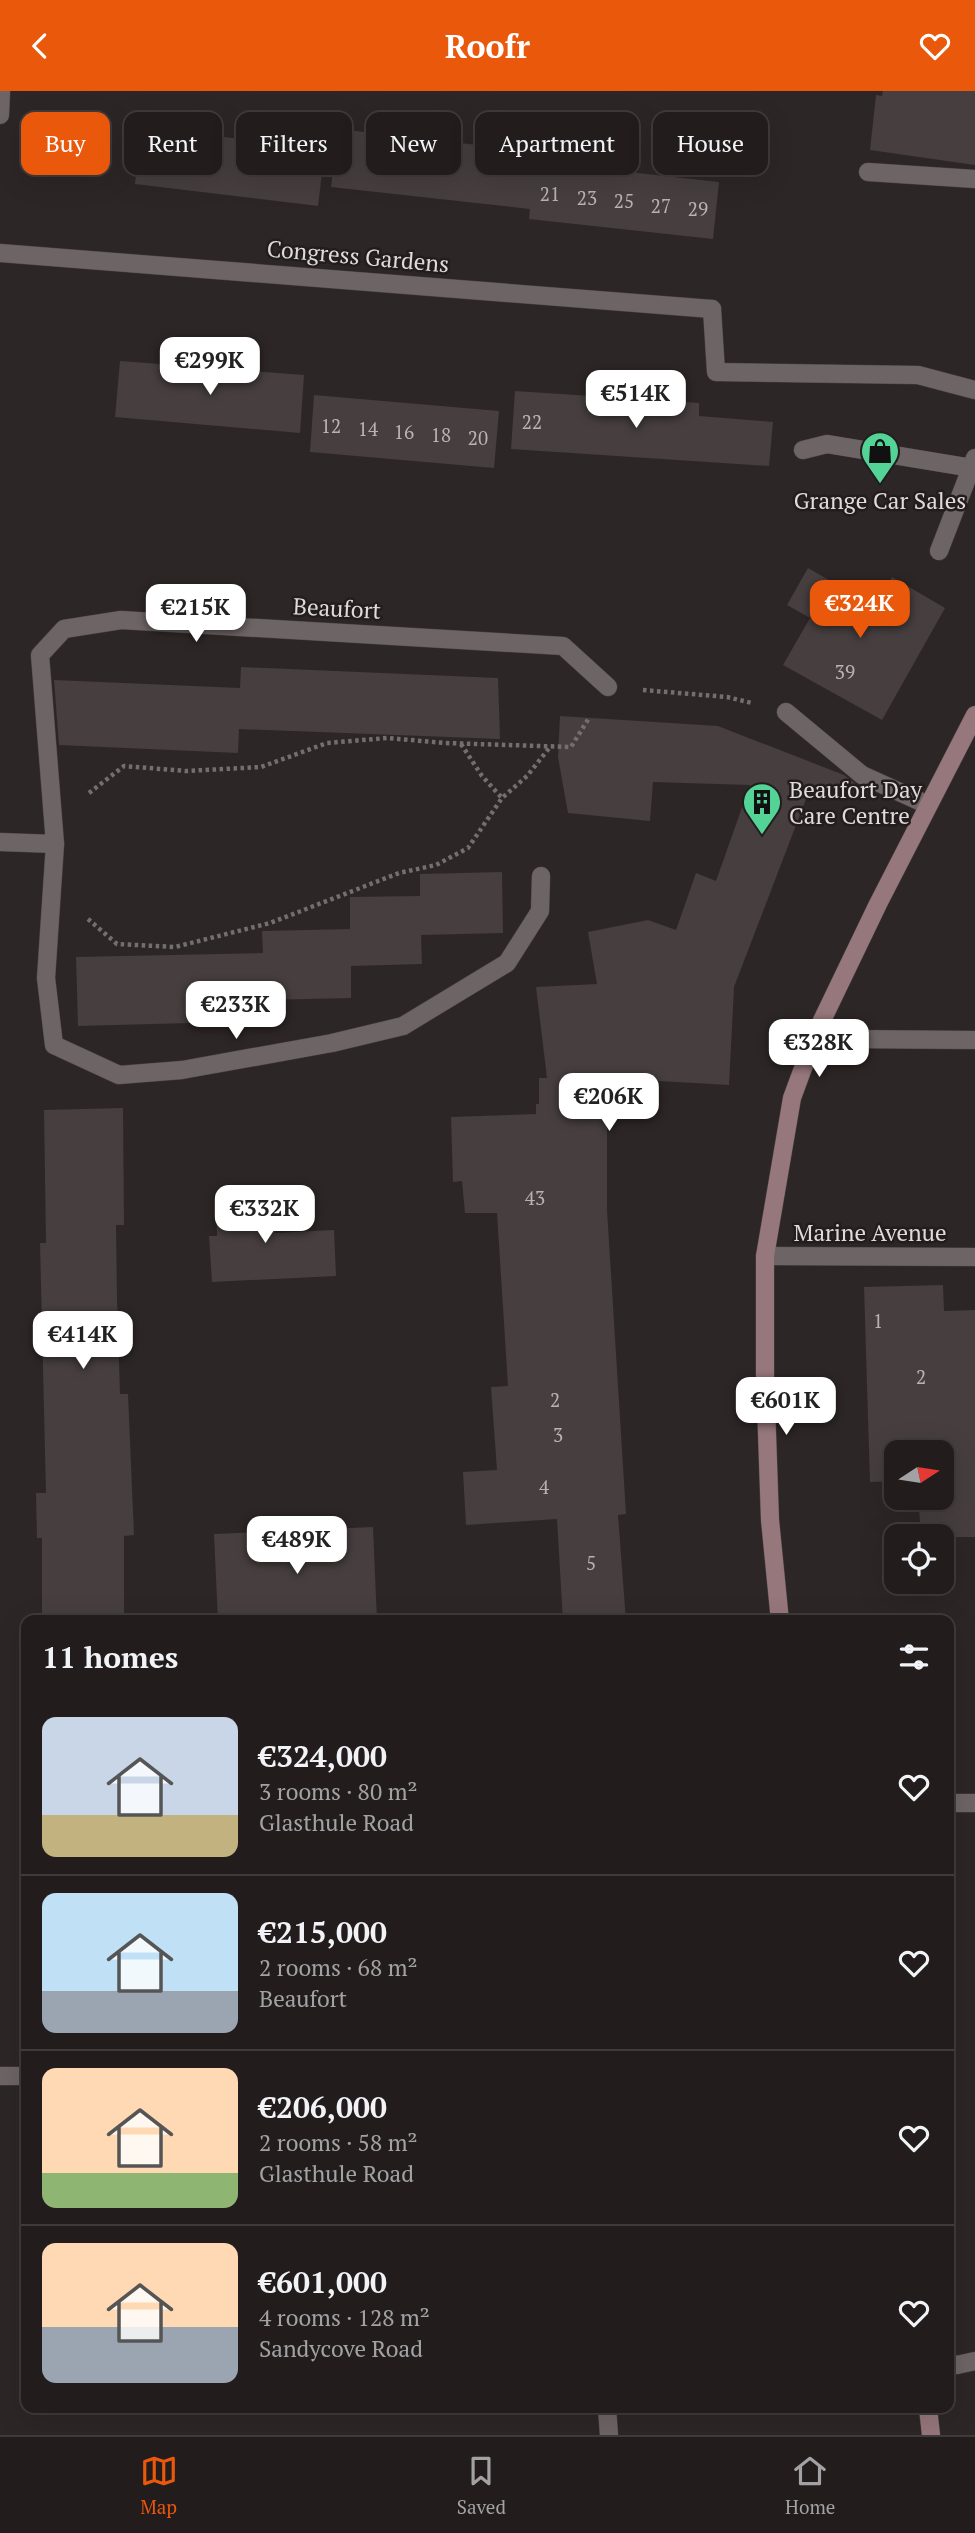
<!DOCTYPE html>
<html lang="en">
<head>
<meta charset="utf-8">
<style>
  body { margin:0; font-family:"PT Serif",serif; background:#2e292a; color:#f1f3f6; height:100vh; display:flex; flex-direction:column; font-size:26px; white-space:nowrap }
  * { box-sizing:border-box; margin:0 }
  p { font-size:23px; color:#a2a1a4 }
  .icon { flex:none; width:38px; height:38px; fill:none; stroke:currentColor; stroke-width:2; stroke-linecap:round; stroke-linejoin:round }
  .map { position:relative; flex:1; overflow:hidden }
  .sheet { position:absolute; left:21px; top:1524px; width:933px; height:798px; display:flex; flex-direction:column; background:#221c1d; border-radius:14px; box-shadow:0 7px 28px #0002,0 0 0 2px #3f3a3b }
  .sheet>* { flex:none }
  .guide { position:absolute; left:21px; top:21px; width:934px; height:63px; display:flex; gap:14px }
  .needle { width:46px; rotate:78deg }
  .tools { position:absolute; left:884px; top:1349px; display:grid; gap:14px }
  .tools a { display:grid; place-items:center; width:70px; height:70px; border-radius:14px; background:#221c1d; box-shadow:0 7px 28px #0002,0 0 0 2px #3f3a3b; font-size:35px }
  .price { position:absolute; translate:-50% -60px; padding:0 16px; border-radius:14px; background:#fff; color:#222; font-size:23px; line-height:46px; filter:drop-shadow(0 2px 4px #0008) }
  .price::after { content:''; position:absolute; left:50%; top:42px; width:21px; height:16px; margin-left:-10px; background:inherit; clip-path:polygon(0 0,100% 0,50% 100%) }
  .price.active { background:#ea580c; color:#fff }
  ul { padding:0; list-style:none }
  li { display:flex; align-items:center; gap:21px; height:175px; padding:0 21px }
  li+li { border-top:2px solid #3f3a3b }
  li span { display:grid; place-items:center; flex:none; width:196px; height:140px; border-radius:14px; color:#555 }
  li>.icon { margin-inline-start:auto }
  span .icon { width:84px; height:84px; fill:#fffc; stroke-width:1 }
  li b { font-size:30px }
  h2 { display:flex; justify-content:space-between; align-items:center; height:84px; padding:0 21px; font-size:30px }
  .pill { padding:0 24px; border-radius:14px; background:#221c1d; box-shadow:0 7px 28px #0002,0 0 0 2px #3f3a3b; font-size:24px; line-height:63px }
  .pill.active { background:#ea580c; color:#fff }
  header { display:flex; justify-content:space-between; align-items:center; height:91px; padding:0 21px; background:#ea580c; color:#fff; font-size:32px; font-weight:700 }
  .tabs { display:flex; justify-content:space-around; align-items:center; height:98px; border-top:2px solid #3f3a3b; background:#221c1d; font-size:19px; color:#a2a1a4 }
  .tabs a { display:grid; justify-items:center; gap:4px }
  .tabs .active { color:#ea580c }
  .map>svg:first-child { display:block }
  .building { fill:#463e3f }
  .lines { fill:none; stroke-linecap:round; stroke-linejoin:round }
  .service-casing { stroke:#4a4445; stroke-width:19 }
  .minor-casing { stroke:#4a4445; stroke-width:19 }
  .tertiary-casing { stroke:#4a4445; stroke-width:19 }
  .secondary-casing { stroke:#4a4445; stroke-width:19 }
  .path { stroke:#746e6f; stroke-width:4.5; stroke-dasharray:3.5 3.5; stroke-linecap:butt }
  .service { stroke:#6d6465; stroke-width:18 }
  .minor { stroke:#6d6465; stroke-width:18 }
  .tertiary { stroke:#6d6465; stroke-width:18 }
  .secondary { stroke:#96777b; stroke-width:18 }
  .labels { text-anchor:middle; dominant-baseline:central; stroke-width:5; stroke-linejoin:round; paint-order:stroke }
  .number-label { font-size:19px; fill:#b9b3b4 }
  .street-label { font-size:23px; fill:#dfdadb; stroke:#231d1d }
  .poi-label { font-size:23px; fill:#dfdadb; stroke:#231d1d }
</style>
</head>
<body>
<header><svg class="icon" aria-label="back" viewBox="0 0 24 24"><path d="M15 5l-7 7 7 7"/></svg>Roofr<svg class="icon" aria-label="heart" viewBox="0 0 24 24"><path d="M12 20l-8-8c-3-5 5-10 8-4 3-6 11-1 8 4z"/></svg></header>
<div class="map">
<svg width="975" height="2344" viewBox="0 0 975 2344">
  <rect width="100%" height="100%" fill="#2d2627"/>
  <g class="building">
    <polygon points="883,0 975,0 975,74 870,59 876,4 882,5"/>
    <polygon points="141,37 325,57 318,115 135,93"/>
    <polygon points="338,38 521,59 520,69 719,91 713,148 529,128 530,118 331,96"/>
    <polygon points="120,270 304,284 300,342 115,326"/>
    <polygon points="515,300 699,312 699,325 773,331 769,375 511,358"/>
    <polygon points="314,304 499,320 494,377 310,361"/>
    <polygon points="808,477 876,516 892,486 945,517 882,629 783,574 810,527 787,514"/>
    <polygon points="241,576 498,587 500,648 239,638 238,662 59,654 54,589 240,597"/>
    <polygon points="560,625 718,635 844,684 860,696 811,695 734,896 729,994 607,987 607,1119 626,1423 618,1424 626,1530 563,1530 557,1428 466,1434 463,1381 497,1379 491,1296 508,1295 497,1122 465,1122 462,1090 453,1091 451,1026 536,1023 536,1013 539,1013 539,987 547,987 536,896 597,893 588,841 648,829 676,839 696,782 716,790 750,694 653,691 650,730 568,722 558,666"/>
    <polygon points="502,781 503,842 421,844 422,873 351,875 351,907 263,909 264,930 78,935 76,866 263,862 262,840 350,838 350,806 420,805 420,783"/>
    <polygon points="123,1017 124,1134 116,1134 117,1207 120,1303 128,1303 134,1444 124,1445 124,1530 42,1530 42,1447 37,1447 36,1402 46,1402 40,1152 46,1152 44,1019"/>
    <polygon points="274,1104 275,1142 334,1139 336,1185 212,1191 209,1145 217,1145 216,1106"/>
    <polygon points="943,1194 944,1220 975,1219 975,1446 926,1446 926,1440 921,1441 918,1407 942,1407 942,1362 896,1362 896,1390 870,1391 864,1196"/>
    <polygon points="373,1436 377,1530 218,1530 214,1443"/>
  </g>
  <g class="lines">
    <defs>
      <g id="service">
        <polyline points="868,81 975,88"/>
        <polyline points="712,218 716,281 918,284 975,299"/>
        <polyline points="803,359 827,353 972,377"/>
        <polyline points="939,460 975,367"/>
        <polyline points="786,621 862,684 928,714"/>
        <polyline points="607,2317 609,2344"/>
      </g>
      <g id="minor">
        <polyline points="0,162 712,218"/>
        <polyline points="0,751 55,753 40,564 64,538 121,529 563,555 608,596"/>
        <polyline points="55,753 46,887 54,954 119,984 182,979 332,952 403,935 507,872 540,820 541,785"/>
        <polyline points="816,942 843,948 975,949"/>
        <polyline points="765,1165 975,1166"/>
        <polyline points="948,1712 975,1712"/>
        <polyline points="0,1985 26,1985"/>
        <polyline points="948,2272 957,2274 975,2270"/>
      </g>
      <polyline id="tertiary" points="0,24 1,0"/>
      <g id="secondary">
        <polyline points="780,1530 770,1429 765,1284 765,1165 792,1007 816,942 878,813 975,624"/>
        <polyline points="928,2317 931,2344"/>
      </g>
    </defs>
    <use href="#service" class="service-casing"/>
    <use href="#minor" class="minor-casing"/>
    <use href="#tertiary" class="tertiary-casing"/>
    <use href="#secondary" class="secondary-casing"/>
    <g class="path">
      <polyline points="643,599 727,606 752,612"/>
      <polyline points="461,653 482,685 502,707"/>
      <polyline points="89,702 124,675 186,680 261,676 327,652 387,647 445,652 571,656 589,627"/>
      <polyline points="88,828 117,853 175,856 270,832 399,782 436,774 468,757 502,707 527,685 550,656"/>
    </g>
    <use href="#service" class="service"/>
    <use href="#minor" class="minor"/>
    <use href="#tertiary" class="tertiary"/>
    <use href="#secondary" class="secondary"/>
  </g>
  <defs>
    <symbol id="shop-pin" viewBox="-11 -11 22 30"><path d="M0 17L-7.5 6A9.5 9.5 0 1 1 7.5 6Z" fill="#53d396" stroke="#231d1d"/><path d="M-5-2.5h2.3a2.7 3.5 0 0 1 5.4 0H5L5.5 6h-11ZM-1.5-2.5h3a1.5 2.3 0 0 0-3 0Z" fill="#111"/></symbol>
    <symbol id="building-pin" viewBox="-11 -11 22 30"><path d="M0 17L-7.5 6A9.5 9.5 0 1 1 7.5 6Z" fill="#53d396" stroke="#231d1d"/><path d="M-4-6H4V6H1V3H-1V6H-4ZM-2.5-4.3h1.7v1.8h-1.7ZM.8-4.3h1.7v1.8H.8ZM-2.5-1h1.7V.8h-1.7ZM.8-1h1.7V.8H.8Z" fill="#111"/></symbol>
  </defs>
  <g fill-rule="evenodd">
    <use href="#shop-pin" x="858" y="338" width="44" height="60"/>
    <use href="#building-pin" x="740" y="689" width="44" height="60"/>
  </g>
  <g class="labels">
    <g class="number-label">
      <text x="550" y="102">21</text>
      <text x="587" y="106">23</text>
      <text x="624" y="109">25</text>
      <text x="661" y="114">27</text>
      <text x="698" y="117">29</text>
      <text x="532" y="330">22</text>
      <text x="331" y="334">12</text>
      <text x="368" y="337">14</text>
      <text x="404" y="340">16</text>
      <text x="441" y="343">18</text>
      <text x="478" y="346">20</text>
      <text x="845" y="580">39</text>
      <text x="535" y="1106">43</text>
      <text x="878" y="1229">1</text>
      <text x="921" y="1285">2</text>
      <text x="555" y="1308">2</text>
      <text x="558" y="1343">3</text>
      <text x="544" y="1395">4</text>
      <text x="591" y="1471">5</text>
    </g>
    <g class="street-label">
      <text transform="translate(358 165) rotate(5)">Congress Gardens</text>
      <text transform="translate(337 517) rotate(3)">Beaufort</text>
      <text x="870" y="1141">Marine Avenue</text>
    </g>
    <g class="poi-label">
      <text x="880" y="409">Grange Car Sales</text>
      <text x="789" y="698" text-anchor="start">Beaufort Day<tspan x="789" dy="26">Care Centre</tspan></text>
    </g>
  </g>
</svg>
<div class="tools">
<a><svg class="needle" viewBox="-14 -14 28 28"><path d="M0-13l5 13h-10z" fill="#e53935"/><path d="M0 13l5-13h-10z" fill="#a2a1a4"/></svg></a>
<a><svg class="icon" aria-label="locate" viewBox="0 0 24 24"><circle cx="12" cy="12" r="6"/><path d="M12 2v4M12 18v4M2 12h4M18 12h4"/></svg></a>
</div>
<b class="price" style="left:210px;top:306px">€299K</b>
<b class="price" style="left:636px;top:339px">€514K</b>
<b class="price active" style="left:860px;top:549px">€324K</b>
<b class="price" style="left:196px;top:553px">€215K</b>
<b class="price" style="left:236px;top:950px">€233K</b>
<b class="price" style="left:819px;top:988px">€328K</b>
<b class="price" style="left:609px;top:1042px">€206K</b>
<b class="price" style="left:265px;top:1154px">€332K</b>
<b class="price" style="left:83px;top:1280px">€414K</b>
<b class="price" style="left:786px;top:1346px">€601K</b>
<b class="price" style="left:297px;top:1485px">€489K</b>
<div class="guide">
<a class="pill active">Buy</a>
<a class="pill">Rent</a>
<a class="pill">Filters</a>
<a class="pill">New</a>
<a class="pill">Apartment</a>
<a class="pill">House</a>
</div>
<section class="sheet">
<h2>11 homes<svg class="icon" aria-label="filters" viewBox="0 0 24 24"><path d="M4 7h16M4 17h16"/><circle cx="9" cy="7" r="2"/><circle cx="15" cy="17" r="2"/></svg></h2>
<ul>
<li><span style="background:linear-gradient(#c9d6e8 70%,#c2b280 0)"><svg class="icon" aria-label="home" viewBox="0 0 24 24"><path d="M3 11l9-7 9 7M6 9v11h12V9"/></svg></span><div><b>€324,000</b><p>3 rooms · 80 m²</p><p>Glasthule Road</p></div><svg class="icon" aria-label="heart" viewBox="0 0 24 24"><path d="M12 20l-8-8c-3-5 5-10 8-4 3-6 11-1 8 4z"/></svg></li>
<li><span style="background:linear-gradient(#bfe0f5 70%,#9aa5b1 0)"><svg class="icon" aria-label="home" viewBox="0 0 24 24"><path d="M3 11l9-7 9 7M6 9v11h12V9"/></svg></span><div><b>€215,000</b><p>2 rooms · 68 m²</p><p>Beaufort</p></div><svg class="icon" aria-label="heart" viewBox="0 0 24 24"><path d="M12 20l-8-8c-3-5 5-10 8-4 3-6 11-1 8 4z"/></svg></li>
<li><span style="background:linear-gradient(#ffd9b3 75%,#8fb573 0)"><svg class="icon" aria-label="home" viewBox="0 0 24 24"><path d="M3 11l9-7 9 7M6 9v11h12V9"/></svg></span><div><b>€206,000</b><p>2 rooms · 58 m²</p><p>Glasthule Road</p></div><svg class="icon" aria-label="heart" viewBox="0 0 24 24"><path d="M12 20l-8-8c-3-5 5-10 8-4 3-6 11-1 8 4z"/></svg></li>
<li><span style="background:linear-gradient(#ffd9b3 60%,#9aa5b1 0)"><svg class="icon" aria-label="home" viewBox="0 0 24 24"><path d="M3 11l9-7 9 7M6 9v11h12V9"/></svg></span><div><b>€601,000</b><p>4 rooms · 128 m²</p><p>Sandycove Road</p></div><svg class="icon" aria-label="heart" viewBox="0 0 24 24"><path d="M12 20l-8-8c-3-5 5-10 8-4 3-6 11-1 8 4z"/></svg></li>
</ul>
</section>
</div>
<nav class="tabs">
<a class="active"><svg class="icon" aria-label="map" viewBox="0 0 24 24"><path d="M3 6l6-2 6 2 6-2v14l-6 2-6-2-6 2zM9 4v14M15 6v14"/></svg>Map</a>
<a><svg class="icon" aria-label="saved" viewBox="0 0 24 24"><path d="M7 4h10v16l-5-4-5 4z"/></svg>Saved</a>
<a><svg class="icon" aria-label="home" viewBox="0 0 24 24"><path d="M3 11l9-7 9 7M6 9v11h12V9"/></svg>Home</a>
</nav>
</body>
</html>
